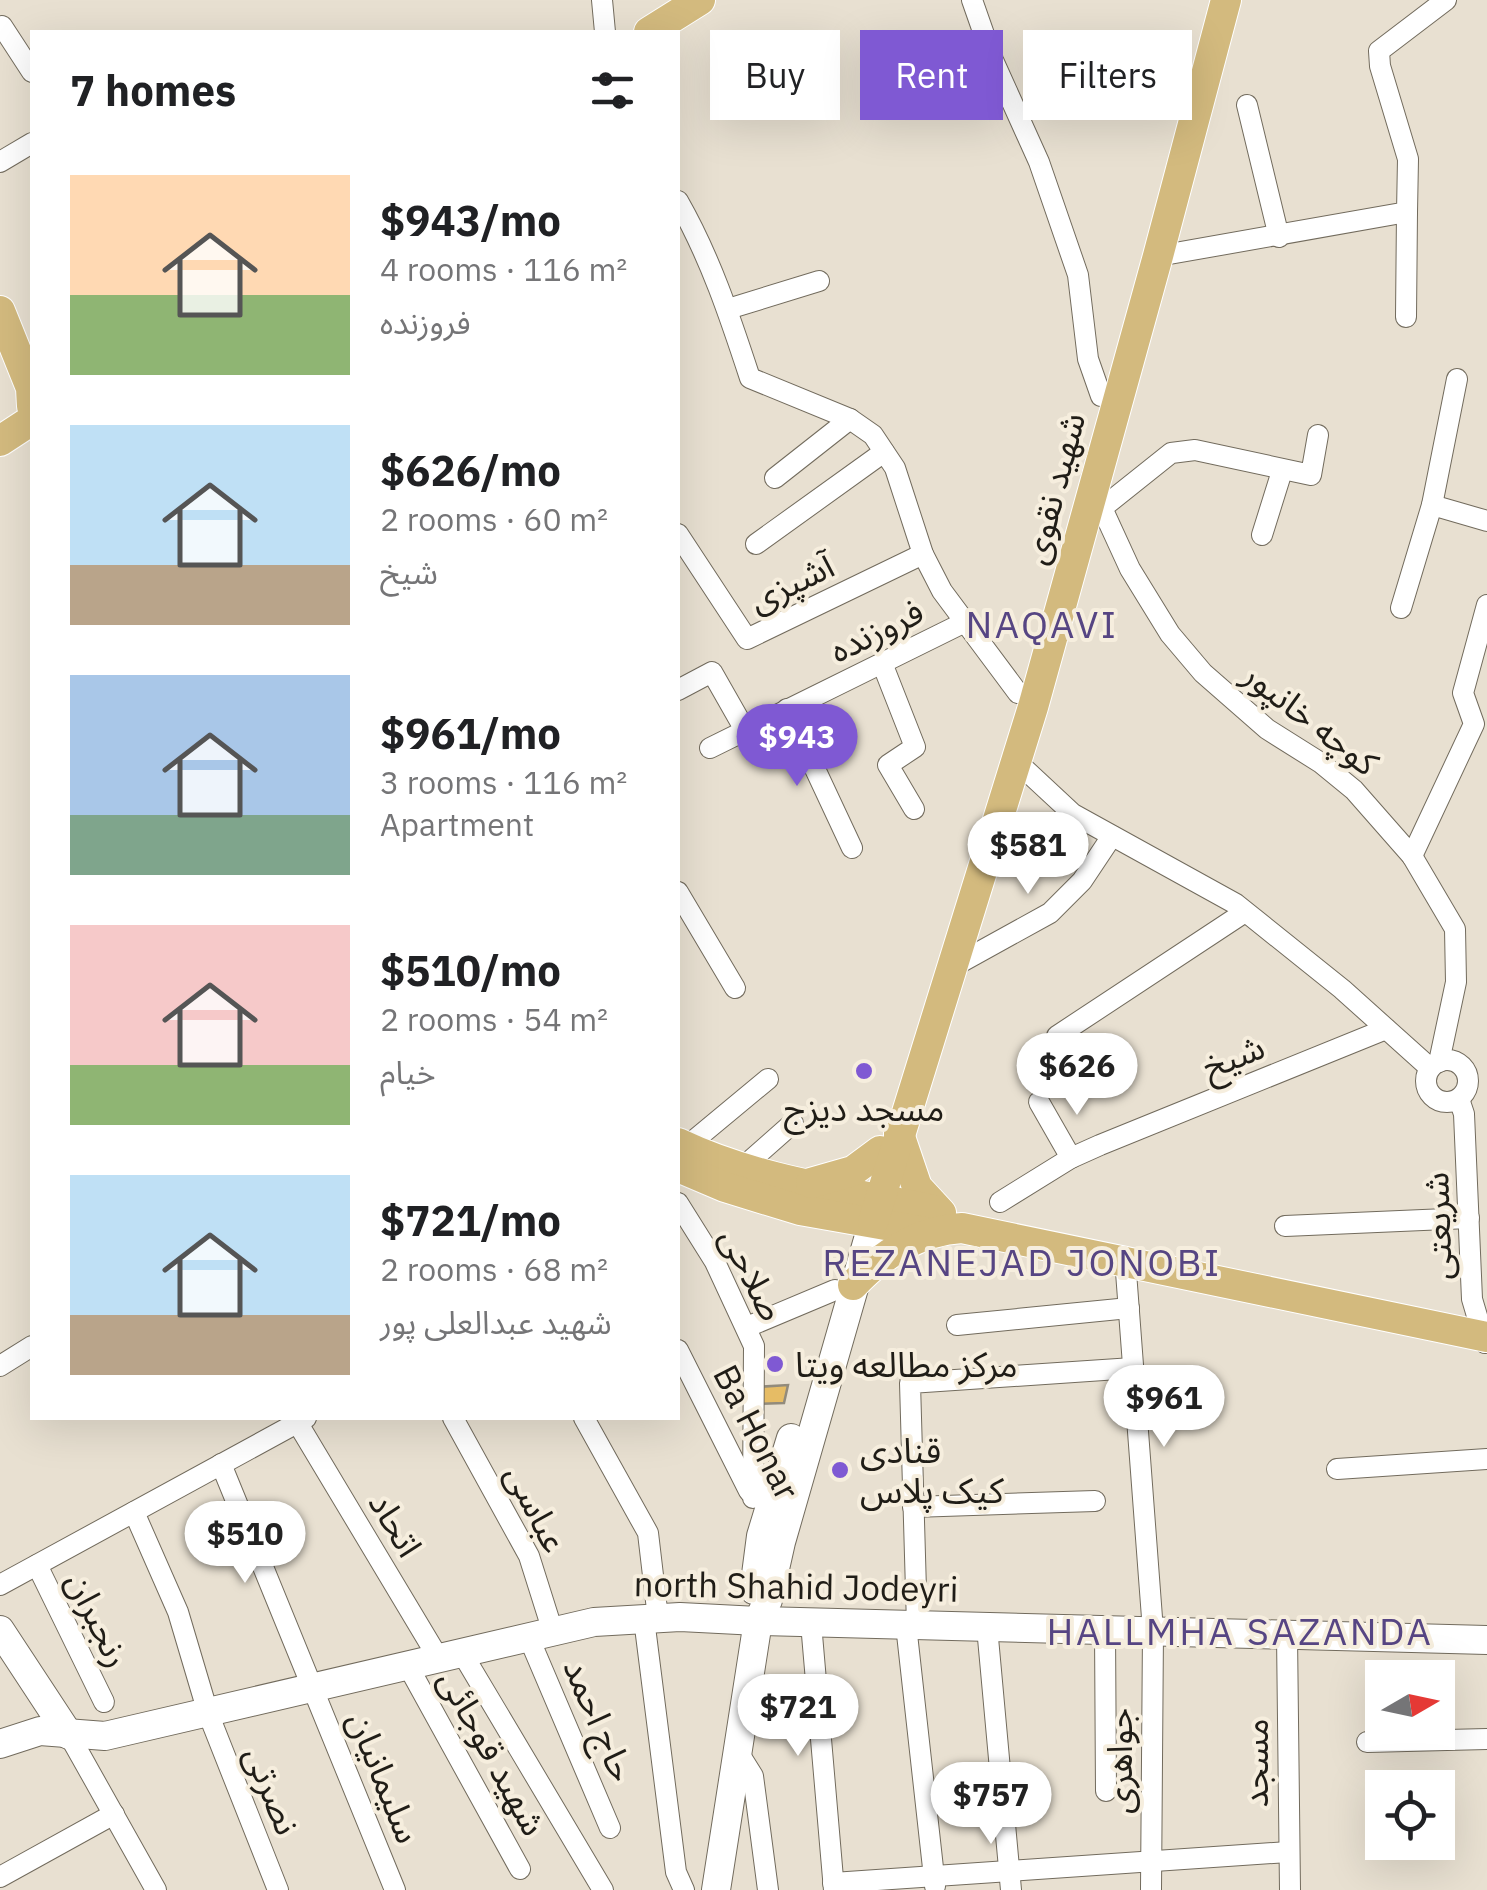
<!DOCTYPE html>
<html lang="en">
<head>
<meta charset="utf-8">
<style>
  body { margin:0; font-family:"IBM Plex Sans","Noto Sans Arabic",sans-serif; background:#f6f6f6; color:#202124; height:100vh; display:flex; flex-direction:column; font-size:38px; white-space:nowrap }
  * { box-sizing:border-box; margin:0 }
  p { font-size:32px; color:#757577 }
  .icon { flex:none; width:55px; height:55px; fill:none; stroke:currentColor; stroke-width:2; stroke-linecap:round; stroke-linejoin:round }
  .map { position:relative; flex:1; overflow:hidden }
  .side { position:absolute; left:30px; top:30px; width:650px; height:1390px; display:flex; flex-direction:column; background:#fff; border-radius:0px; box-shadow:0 10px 40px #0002 }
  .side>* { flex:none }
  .top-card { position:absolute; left:710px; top:30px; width:625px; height:90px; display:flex; gap:20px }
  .needle { width:65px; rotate:81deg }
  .buttons { position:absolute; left:1365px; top:1660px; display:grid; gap:20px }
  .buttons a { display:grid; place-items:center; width:90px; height:90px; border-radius:0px; background:#fff; box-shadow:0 10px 40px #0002; font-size:50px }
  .price { position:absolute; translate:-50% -85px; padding:0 22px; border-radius:35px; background:#fff; color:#222; font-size:32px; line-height:65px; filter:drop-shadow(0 2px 5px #0008) }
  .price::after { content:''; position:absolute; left:50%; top:60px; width:30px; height:22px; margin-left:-15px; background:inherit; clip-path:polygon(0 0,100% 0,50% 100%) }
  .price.active { background:#7f59d3; color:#fff }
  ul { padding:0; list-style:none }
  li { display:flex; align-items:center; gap:30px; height:250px; padding:0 40px }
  li span { display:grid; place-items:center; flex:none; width:280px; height:200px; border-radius:0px; color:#555 }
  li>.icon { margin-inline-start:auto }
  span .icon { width:120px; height:120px; fill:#fffc; stroke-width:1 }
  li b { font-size:42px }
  h2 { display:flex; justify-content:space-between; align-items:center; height:120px; padding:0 40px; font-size:42px }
  .pill { padding:0 35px; border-radius:0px; background:#fff; box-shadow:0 10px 40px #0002; font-size:35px; line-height:90px }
  .pill.active { background:#7f59d3; color:#fff }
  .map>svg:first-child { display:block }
  .building { fill:#e6bc65; stroke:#928b7c; stroke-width:2.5 }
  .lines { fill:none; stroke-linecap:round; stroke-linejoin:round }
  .street-casing { stroke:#726b5d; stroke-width:22 }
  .secondary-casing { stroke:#726b5d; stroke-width:30 }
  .primary-casing { stroke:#fff; stroke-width:32 }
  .street { stroke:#fff; stroke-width:20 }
  .secondary { stroke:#fff; stroke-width:28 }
  .primary { stroke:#d3ba7e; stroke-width:30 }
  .poi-dot { fill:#7f59d3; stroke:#f6eede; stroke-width:4 }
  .labels { text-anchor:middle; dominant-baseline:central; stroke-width:8; stroke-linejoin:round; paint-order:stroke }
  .street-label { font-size:35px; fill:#201d17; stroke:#f6eede }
  .poi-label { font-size:35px; fill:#201d17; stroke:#f6eede; text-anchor:start }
  .neighbourhood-label { font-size:38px; letter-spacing:2.5px; fill:#564583; stroke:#f6eede }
</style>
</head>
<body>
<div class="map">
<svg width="1487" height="1890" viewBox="0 0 1487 1890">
  <rect width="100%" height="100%" fill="#e8e0d1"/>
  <polygon class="building" points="788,1385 784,1403 758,1404 756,1387"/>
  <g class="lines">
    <defs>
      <g id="street">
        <polyline points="602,0 605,32"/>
        <polyline points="972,0 993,60 1039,162 1078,275 1088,359 1101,396"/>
        <polyline points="2,26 32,72"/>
        <polyline points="1247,105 1279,237"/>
        <polyline points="0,162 32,143"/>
        <path d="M678,201c32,56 52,116 72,177l100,41 23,16 22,33 28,86 19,37 76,102"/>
        <polyline points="1158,256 1407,212 1408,159 1380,66 1379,51 1446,0"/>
        <polyline points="728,309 819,281"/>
        <polyline points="1406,317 1407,212"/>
        <polyline points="775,478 850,419"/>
        <polyline points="1090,494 1102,508 1130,569 1170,634 1203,673 1267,729 1321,763 1354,790 1412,856 1455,929 1456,982 1439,1062"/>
        <polyline points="1432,505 1487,521"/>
        <polyline points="1102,508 1171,453 1195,450 1311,475 1318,435"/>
        <polyline points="678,534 747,639 923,554"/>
        <polyline points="1262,535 1282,471"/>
        <polyline points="756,544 884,452"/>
        <polyline points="1401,608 1432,505 1457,379"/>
        <polyline points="882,663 915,747 888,765 914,809"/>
        <polyline points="678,690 712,672 745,730"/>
        <polyline points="787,709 852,848"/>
        <polyline points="710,748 963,623"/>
        <polyline points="1016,761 1073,814 1236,904 1342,989 1430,1068"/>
        <polyline points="1412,856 1474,724 1463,693 1487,605"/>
        <polyline points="678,892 735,988"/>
        <polyline points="954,966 1050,913 1082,881 1112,836"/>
        <polyline points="1057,1036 1245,912"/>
        <circle cx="1447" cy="1081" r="21"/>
        <polyline points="1459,1099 1464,1114 1472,1299 1485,1343"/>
        <polyline points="1039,1102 1071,1158"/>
        <polyline points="686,1147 768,1079"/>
        <polyline points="742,1168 793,1123"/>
        <polyline points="1000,1202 1071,1158 1100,1145 1386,1029"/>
        <polyline points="678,1203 715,1262 754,1346 753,1498"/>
        <polyline points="1285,1226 1469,1218"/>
        <polyline points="1126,1272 1153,1631 1151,1890"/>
        <polyline points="957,1325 1129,1308"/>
        <polyline points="747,1327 835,1290"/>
        <polyline points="678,1350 749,1491"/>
        <polyline points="0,1366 32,1346"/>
        <polyline points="453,1418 529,1556 553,1632"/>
        <polyline points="584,1418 648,1533 658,1618"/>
        <polyline points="297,1422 439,1659"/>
        <polyline points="221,1464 395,1890"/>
        <polyline points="1337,1469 1487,1459"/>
        <polyline points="913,1507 1095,1501"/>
        <polyline points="134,1512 178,1612 208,1713 278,1890"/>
        <polyline points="37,1565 104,1702"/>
        <polyline points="0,1585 306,1418"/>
        <polyline points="644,1619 676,1872 684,1890"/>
        <polyline points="811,1623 834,1890"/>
        <polyline points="906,1625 935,1886"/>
        <polyline points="917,1625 910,1383 1133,1368"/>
        <polyline points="987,1627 1011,1890"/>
        <polyline points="1105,1630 1106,1791"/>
        <polyline points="1287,1635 1290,1890"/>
        <polyline points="529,1638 610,1828"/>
        <polyline points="462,1653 603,1890"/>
        <polyline points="408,1666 520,1869"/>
        <polyline points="69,1735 156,1890"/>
        <polyline points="1367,1742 1487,1739"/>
        <polyline points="738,1752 753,1776 768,1890"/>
        <polyline points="0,1877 114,1814"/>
        <polyline points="833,1883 1288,1852"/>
      </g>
      <g id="secondary">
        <polyline points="754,1590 761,1536 791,1438"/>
        <polyline points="0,1630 69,1735"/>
        <polyline points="0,1744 40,1731 105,1736 594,1622 680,1617 758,1621 1487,1640"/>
        <polyline points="716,1890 758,1621 768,1600 781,1542 873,1222"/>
      </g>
      <g id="primary">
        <polyline points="649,32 700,0"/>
        <polyline points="0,311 31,388 32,406"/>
        <polyline points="0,441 32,420"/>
        <polyline points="899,1134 917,1187 941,1213"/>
        <path d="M678,1143c82,39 172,49 260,68"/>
        <polyline points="678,1167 725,1187 800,1210 931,1233"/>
        <polyline points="811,1183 853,1171 880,1151"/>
        <polyline points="873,1222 1033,707 1158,256 1226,0"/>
        <path d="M853,1285c28,-30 67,-55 109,-57l525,109"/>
      </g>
    </defs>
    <use href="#street" class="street-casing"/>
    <use href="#secondary" class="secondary-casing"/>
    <use href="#primary" class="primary-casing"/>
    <use href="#street" class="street"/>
    <use href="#secondary" class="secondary"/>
    <use href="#primary" class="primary"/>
  </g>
  <g class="poi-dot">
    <circle cx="864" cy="1071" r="10"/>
    <circle cx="775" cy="1364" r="10"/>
    <circle cx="840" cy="1470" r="10"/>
  </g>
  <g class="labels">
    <g class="street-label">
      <text transform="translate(1053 488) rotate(-75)">شهید نقوی</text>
      <text transform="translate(791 582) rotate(-26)">آشپزی</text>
      <text transform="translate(876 630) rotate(-26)">فروزنده</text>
      <text transform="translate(1311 718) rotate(38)">کوچه خانپور</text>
      <text transform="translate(1233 1056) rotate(-22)">شیخ</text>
      <text transform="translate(1437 1226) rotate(-92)">شریعتی</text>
      <text transform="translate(753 1274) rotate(63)">صلاحی</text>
      <text transform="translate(757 1432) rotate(63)">Ba Honar</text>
      <text transform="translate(537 1508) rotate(63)">عباسی</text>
      <text transform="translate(396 1524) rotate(59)">اتحاد</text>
      <text transform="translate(796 1586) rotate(1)">north Shahid Jodeyri</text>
      <text transform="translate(99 1619) rotate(64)">رنجبران</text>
      <text transform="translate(600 1720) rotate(67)">حاج احمد</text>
      <text transform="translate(493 1752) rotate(61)">شهید قوجائی</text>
      <text transform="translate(1119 1761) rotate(-90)">جواهری</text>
      <text transform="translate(1255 1763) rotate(-90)">مسجد</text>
      <text transform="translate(385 1777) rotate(68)">سلیمانیان</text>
      <text transform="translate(273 1790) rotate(68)">نصرتی</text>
    </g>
    <g class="poi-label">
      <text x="864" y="1108" text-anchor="middle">مسجد دیزج</text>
      <text x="795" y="1364">مرکز مطالعه ویتا</text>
      <text x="860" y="1450">قنادی<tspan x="860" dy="40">کیک پلاس</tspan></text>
    </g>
    <g class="neighbourhood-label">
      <text x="1042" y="623">NAQAVI</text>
      <text x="1022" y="1261">REZANEJAD JONOBI</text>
      <text x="1240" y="1630">HALLMHA SAZANDA</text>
    </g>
  </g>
</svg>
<div class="buttons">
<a><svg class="needle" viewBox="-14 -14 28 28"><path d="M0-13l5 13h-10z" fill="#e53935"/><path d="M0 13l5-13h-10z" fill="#757577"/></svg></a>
<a><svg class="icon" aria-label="locate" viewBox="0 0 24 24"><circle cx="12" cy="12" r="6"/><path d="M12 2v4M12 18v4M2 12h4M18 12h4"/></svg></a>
</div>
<b class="price active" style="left:797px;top:789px">$943</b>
<b class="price" style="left:1028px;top:897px">$581</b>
<b class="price" style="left:1077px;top:1118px">$626</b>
<b class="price" style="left:1164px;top:1450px">$961</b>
<b class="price" style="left:245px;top:1586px">$510</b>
<b class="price" style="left:798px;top:1759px">$721</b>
<b class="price" style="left:991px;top:1847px">$757</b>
<div class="top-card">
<a class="pill">Buy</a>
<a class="pill active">Rent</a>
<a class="pill">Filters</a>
</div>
<section class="side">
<h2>7 homes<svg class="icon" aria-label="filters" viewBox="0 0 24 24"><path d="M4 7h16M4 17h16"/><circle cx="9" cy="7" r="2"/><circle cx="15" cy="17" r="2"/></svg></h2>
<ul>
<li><span style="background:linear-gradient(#ffd9b3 60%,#8fb573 0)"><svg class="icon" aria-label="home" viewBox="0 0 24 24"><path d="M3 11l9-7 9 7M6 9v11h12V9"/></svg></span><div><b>$943/mo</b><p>4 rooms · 116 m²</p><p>فروزنده</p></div></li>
<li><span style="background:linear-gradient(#bfe0f5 70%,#b9a48a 0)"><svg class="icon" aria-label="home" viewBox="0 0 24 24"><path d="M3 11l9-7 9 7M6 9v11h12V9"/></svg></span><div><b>$626/mo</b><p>2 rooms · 60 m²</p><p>شیخ</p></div></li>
<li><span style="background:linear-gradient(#a9c7e8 70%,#7fa58c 0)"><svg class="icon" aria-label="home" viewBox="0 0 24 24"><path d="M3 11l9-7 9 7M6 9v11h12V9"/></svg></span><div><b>$961/mo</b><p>3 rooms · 116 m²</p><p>Apartment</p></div></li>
<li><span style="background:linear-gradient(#f6c9c9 70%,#8fb573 0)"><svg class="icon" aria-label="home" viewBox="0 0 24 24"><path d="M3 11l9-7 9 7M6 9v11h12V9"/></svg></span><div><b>$510/mo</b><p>2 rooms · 54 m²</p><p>خیام</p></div></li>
<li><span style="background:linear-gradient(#bfe0f5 70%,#b9a48a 0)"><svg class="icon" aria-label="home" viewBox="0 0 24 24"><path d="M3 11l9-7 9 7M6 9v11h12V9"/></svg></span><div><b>$721/mo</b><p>2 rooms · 68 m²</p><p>شهید عبدالعلی پور</p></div></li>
</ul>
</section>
</div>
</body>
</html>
